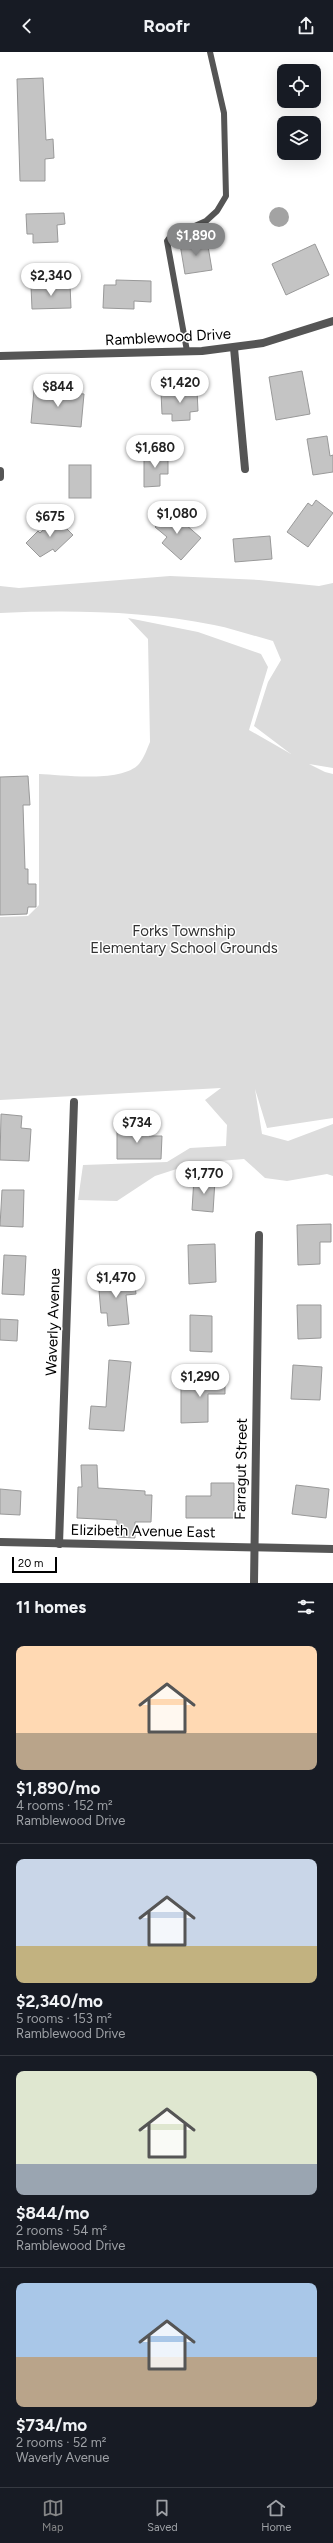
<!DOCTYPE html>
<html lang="en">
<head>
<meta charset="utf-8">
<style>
  body { margin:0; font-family:Figtree,sans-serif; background:#20242c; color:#f1f3f6; height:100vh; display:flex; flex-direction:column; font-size:15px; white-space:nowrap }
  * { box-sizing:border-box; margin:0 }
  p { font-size:13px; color:#9ea1a6 }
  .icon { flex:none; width:22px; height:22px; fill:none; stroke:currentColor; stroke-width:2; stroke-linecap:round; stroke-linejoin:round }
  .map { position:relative; height:1531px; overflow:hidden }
  .side { display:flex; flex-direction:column; background:#171b24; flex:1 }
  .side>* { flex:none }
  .buttons { position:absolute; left:277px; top:12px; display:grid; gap:8px }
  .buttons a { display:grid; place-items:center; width:44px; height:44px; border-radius:8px; background:#171b24; box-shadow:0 4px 16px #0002; font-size:20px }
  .scale { position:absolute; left:12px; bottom:10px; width:45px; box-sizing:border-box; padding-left:4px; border:2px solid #000; border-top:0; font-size:11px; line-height:14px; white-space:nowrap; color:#000; -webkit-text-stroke:3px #fff; paint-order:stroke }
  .price { position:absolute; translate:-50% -34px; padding:0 9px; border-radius:14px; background:#fff; color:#222; font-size:13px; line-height:26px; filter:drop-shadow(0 1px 2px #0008) }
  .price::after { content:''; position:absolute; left:50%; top:24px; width:12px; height:9px; margin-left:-6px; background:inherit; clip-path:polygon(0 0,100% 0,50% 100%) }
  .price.selected { background:#858687; color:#fff }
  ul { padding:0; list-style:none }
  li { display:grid; align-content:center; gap:8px; height:212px; padding:0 16px }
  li+li { border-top:1px solid #363941 }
  li span { display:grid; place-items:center; height:124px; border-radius:8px; color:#555 }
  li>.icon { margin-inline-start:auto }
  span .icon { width:72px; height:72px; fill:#fffc; stroke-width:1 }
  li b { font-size:17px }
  h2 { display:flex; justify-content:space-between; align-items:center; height:48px; padding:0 16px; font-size:17px }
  header { display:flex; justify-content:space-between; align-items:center; height:52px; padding:0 16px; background:#171b24; font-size:18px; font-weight:700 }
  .tabs { display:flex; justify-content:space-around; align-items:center; height:56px; border-top:1px solid #363941; background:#171b24; font-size:11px; color:#9ea1a6 }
  .tabs a { display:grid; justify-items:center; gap:2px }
  .tabs .selected { color:#858687 }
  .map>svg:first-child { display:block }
  .green { fill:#dcdcdc }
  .water { fill:#a3a3a3 }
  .building { fill:#c4c4c4; stroke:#999 }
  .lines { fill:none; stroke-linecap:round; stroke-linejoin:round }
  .lane { stroke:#555; stroke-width:6 }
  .street { stroke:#555; stroke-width:8 }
  .labels { text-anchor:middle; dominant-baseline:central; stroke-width:3; stroke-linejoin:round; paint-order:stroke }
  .street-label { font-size:15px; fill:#000; stroke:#fff }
  .park-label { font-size:15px; fill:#333; stroke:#fff }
</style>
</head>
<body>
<header><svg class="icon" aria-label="back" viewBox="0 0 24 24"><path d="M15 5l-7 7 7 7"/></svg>Roofr<svg class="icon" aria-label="share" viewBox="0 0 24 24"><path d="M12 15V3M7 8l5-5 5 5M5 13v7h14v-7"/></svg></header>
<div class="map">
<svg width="333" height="1531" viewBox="0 0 333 1531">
  <rect width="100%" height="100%" fill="#fff"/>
  <path class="green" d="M170,524l89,4 60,6 14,-3v185l-24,-4 16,8 8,2v344l-66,10 -12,-39 7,45 26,7 45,-17v52l-6,-2 -40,7 -22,-3 -21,-19 -49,4 -40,13 -38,25 -39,-1 5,-35 84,-3 23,-14 36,-2 1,-21 -22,-25 16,-12 -221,12v-183l28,-1 11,-11v-131c24,1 83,9 100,-10 5,-6 8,-15 11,-22l-2,-103 -20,-21 70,14 63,22 7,13 -19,63 42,24 -37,-28 14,-44 13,-22 -8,-19c-19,-5 -39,-12 -59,-16 -71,-14 -142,-15 -214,-12v-27l19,2z"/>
  <g class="water">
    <circle cx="279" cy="165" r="10"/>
    <polygon points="49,214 66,216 67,222 62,226 50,226 45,220"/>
  </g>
  <g class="building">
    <polygon points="43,26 46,88 53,87 54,106 45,107 45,129 20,129 17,27"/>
    <polygon points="64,161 65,172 57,173 58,190 33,191 33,182 27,182 26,162"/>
    <polygon points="207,188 212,218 185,222 180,192"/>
    <polygon points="315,192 329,223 286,243 272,212"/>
    <polygon points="116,228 151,229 151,250 134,249 134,257 103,256 104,233 116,233"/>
    <polygon points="70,232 71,256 32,257 31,234"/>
    <polygon points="302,319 310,362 276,368 269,325"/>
    <polygon points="34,338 84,342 81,375 31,371"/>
    <polygon points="197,338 198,359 190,360 190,368 172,369 172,362 162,362 161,340"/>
    <polygon points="327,384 330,404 333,403 333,420 313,423 307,387"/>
    <polygon points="144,402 168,402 168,422 160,422 160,434 144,435"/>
    <rect x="69" y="413" width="22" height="33"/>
    <polygon points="316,448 333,461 308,495 287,480 308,451 312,454"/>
    <polygon points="169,458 201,486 181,508 162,491 167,485 155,475"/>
    <polygon points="56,466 73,483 55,500 53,497 40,505 26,491 38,479 40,481"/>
    <polygon points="270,484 272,507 235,510 233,487"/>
    <polygon points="28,724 30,753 23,753 25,817 28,817 28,832 36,832 36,855 28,855 27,862 0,863 0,725"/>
    <polygon points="1,1062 22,1064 21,1076 31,1077 29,1109 0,1108"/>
    <polygon points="117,1071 133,1071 133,1079 149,1080 149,1084 162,1084 161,1107 117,1107"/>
    <polygon points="194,1126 215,1128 213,1160 192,1158"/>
    <polygon points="2,1138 24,1138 23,1175 0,1174"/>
    <polygon points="331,1172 331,1190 320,1190 320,1212 298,1213 297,1173"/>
    <polygon points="215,1192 216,1230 189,1232 188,1193"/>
    <polygon points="4,1203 26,1204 24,1243 2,1242"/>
    <polygon points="134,1224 136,1242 126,1243 129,1272 108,1274 107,1261 101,1261 98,1227"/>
    <polygon points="297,1253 321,1253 321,1286 298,1287"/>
    <polygon points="190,1263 212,1264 212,1300 190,1299"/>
    <polygon points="0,1267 18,1268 17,1289 0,1288"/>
    <polygon points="109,1308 131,1310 124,1379 89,1377 91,1354 106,1355"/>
    <polygon points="293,1313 322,1315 320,1348 291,1347"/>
    <polygon points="194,1324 225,1324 225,1342 208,1342 208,1370 181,1371 181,1331 194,1332"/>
    <polygon points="81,1413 97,1413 98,1436 145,1439 145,1443 152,1443 151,1470 135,1470 135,1486 117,1485 117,1468 77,1466 78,1435 82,1435"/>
    <polygon points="211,1431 234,1431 234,1466 186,1466 186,1444 211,1444"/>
    <polygon points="296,1433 329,1437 326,1466 292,1462"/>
    <polygon points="0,1437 21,1439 20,1463 0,1462"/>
  </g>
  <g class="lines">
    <polyline class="lane" points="187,299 167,189 170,185 206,169 217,159 226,144 224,61 210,0"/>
    <g class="street">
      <polyline points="234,296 245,417"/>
      <polyline points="0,304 202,299 263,291 333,269"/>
      <polyline points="0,419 0,425"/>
      <polyline points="0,1490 333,1497"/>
      <polyline points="59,1492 74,1050"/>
      <polyline points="254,1531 259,1183"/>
    </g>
  </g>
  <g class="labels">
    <g class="street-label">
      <text transform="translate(168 285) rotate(-3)">Ramblewood Drive</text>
      <text transform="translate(53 1270) rotate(-88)">Waverly Avenue</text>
      <text transform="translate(241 1417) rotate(-89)">Farragut Street</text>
      <text transform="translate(143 1479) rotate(1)">Elizibeth Avenue East</text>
    </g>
    <g class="park-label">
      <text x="184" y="879">Forks Township<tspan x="184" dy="17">Elementary School Grounds</tspan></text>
    </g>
  </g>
</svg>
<div class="buttons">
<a><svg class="icon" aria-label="locate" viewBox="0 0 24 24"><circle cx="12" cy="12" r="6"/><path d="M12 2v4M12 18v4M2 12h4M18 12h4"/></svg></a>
<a><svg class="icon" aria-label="layers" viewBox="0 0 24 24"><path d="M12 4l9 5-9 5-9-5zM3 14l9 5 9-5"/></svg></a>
</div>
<div class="scale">20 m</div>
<b class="price selected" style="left:196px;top:205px">$1,890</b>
<b class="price" style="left:51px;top:245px">$2,340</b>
<b class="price" style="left:180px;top:352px">$1,420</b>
<b class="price" style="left:58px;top:356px">$844</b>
<b class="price" style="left:155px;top:417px">$1,680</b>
<b class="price" style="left:177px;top:483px">$1,080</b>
<b class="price" style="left:50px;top:486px">$675</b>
<b class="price" style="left:137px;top:1092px">$734</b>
<b class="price" style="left:204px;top:1143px">$1,770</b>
<b class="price" style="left:116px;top:1247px">$1,470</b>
<b class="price" style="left:200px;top:1346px">$1,290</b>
</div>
<section class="side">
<h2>11 homes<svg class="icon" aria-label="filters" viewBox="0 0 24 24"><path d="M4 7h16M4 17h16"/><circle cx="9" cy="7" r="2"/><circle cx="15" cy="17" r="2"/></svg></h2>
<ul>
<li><span style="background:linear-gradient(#ffd9b3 70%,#b9a48a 0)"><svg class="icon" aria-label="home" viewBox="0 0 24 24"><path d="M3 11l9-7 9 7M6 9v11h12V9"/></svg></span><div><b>$1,890/mo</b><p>4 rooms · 152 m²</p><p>Ramblewood Drive</p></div></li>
<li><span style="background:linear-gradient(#c9d6e8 70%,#c2b280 0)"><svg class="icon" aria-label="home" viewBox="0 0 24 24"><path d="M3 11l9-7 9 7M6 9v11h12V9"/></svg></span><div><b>$2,340/mo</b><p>5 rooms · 153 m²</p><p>Ramblewood Drive</p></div></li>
<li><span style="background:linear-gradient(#dfe7d0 75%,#9aa5b1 0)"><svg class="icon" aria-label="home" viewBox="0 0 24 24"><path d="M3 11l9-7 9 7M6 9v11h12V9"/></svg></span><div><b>$844/mo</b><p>2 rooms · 54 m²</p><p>Ramblewood Drive</p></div></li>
<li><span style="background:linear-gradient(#a9c7e8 60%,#b9a48a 0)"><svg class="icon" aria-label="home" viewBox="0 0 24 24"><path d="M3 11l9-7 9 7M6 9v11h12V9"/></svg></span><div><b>$734/mo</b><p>2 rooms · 52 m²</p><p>Waverly Avenue</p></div></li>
</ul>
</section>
<nav class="tabs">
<a class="selected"><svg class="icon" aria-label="map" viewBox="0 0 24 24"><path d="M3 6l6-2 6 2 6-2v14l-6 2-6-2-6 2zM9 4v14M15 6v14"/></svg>Map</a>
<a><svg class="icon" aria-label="saved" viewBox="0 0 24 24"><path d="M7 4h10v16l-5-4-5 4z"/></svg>Saved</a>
<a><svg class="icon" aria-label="home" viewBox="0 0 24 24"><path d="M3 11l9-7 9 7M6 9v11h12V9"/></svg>Home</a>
</nav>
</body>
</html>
